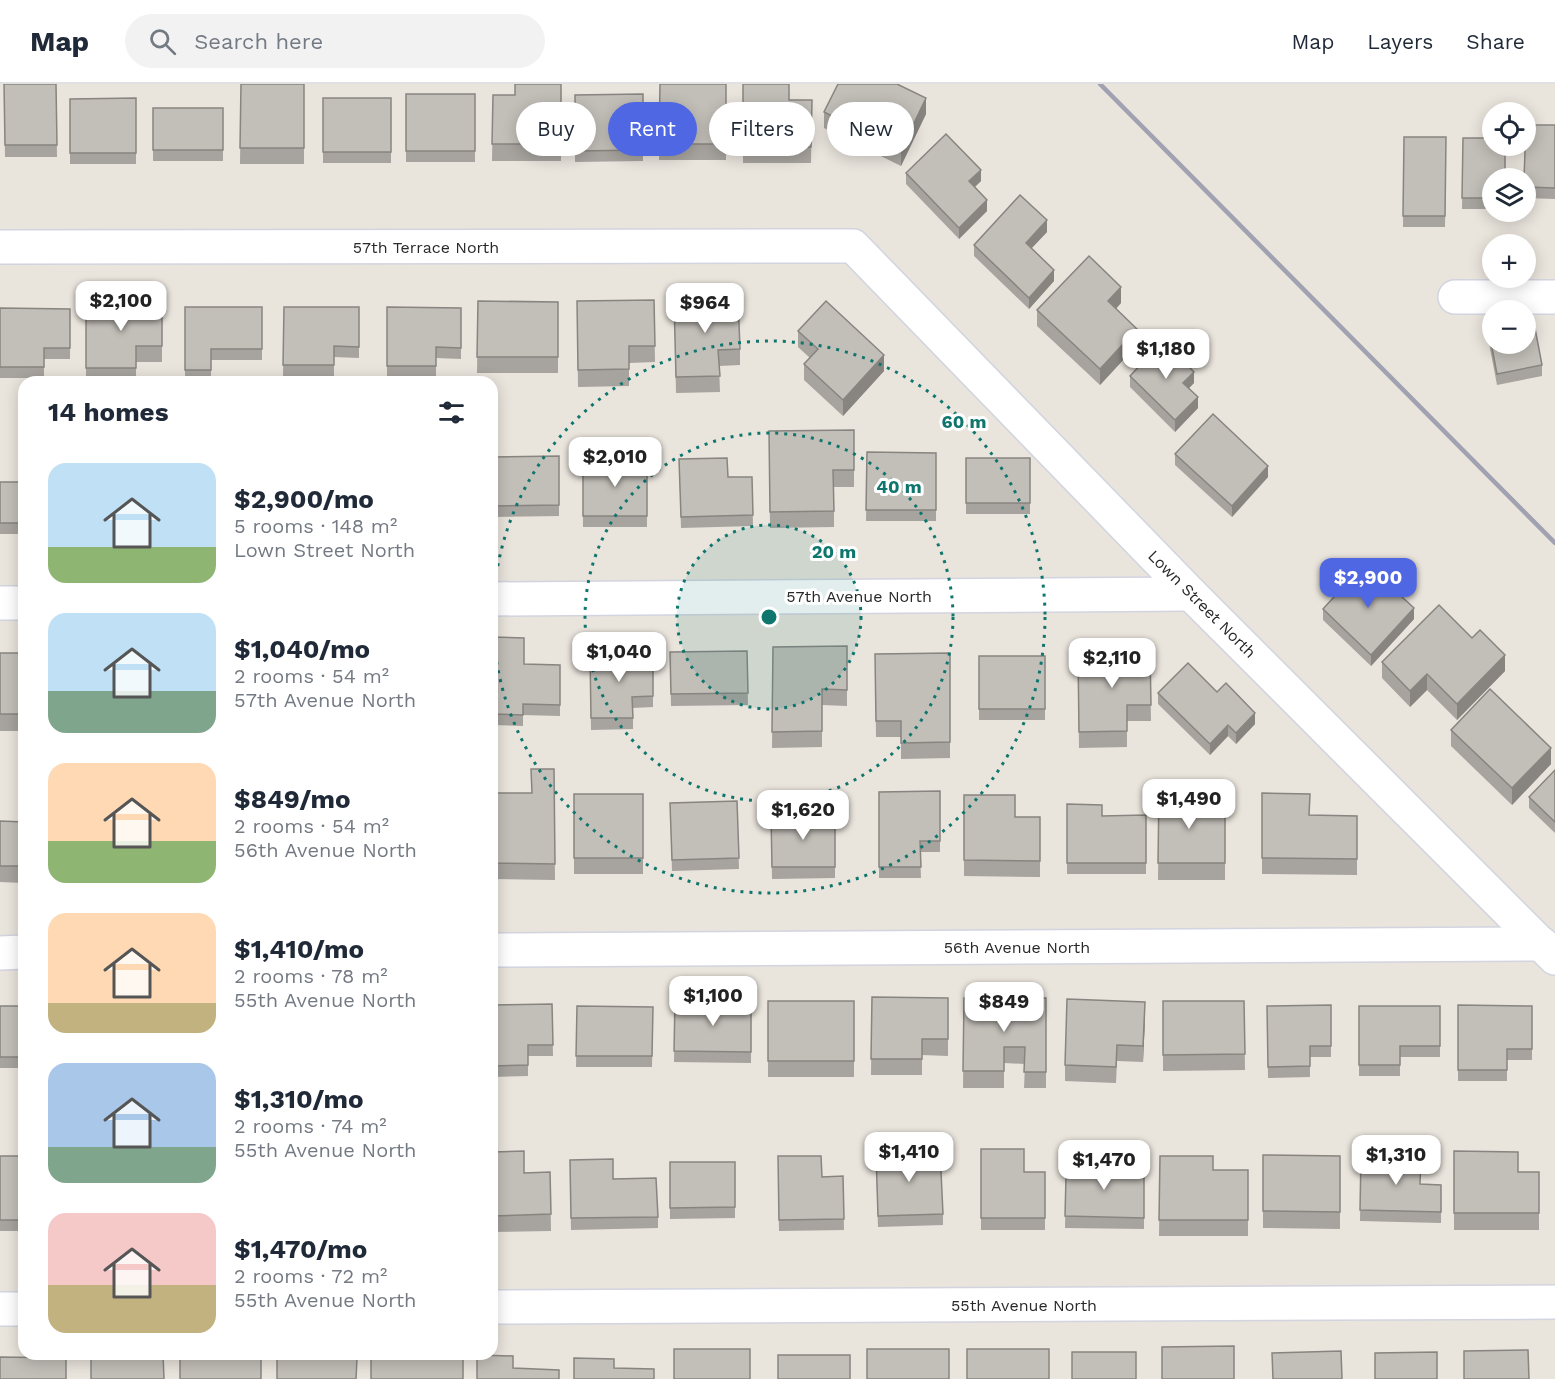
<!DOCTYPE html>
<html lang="en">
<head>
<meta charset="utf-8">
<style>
  body { margin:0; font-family:"Work Sans",sans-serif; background:#f2f2f3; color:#1f2937; height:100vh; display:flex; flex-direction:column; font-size:22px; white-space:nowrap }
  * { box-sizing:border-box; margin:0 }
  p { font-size:20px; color:#747a83 }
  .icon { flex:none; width:33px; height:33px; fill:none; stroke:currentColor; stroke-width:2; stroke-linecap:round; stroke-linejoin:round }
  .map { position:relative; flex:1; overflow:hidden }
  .panel { position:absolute; left:18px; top:292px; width:480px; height:984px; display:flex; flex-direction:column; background:#fff; border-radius:18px; box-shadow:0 3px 15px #0003 }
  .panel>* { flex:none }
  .hud { position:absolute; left:516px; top:18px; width:570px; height:54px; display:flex; gap:12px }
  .controls { position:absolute; left:1482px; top:18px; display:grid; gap:12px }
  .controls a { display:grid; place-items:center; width:54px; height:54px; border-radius:50%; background:#fff; box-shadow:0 3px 15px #0003; font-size:30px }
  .price { position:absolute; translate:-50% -51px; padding:0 14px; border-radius:12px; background:#fff; color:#222; font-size:20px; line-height:39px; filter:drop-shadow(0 2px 3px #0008) }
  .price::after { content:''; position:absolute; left:50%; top:36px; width:18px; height:14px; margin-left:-9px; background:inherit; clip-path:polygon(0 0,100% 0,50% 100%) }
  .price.active { background:#4f67e3; color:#fff }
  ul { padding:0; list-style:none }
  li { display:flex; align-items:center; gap:18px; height:150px; padding:0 30px }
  li span { display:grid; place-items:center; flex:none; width:168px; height:120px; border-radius:18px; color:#555 }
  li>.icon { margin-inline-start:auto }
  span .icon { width:72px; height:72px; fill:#fffc; stroke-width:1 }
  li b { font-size:26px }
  h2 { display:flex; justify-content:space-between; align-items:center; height:72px; padding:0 30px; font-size:26px }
  .tag { padding:0 21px; border-radius:27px; background:#fff; box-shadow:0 3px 15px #0003; font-size:21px; line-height:54px }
  .tag.active { background:#4f67e3; color:#fff }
  header { display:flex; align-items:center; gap:36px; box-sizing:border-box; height:84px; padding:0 30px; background:#fff; border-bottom:2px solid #e0e1e3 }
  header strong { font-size:28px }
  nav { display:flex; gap:33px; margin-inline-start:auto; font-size:21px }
  .search { width:420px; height:54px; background:#f2f2f3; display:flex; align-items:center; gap:15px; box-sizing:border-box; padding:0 21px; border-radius:33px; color:#747a83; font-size:22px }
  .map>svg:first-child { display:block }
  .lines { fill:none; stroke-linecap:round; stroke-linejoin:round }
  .minor-casing { stroke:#d2d4e0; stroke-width:36 }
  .minor { stroke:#fff; stroke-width:33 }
  .rail { stroke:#a0a2b1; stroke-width:4.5 }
  .wall { fill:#a7a39e }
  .shaded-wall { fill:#888581 }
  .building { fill:#c2beb8; stroke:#888581; stroke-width:1.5 }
  .ring { fill:none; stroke:#0f766e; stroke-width:3; stroke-dasharray:3 6 }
  .labels { text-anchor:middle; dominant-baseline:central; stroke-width:6; stroke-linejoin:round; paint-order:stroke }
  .street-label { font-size:16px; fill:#292929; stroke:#fff }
  .centre { fill:#0f766e; stroke:#fff; stroke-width:3 }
  .ring-label { font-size:18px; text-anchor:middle; font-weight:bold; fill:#0f766e; stroke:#fff; stroke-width:6; stroke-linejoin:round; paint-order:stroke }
</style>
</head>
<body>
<header>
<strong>Map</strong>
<div class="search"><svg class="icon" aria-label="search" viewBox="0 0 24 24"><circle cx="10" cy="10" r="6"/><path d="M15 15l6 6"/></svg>Search here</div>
<nav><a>Map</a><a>Layers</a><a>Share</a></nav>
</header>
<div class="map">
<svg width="1555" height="1295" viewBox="0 0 1555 1295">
  <rect width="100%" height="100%" fill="#e9e4dc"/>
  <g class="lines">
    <defs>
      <g id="minor">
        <polyline points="0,163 853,162 1191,510 1555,874"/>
        <polyline points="1455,213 1555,213"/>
        <polyline points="492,515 1191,510"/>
        <polyline points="0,519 24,519"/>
        <polyline points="492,866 1542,860"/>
        <polyline points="0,869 24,868"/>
        <polyline points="492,1223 1555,1218"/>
        <polyline points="0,1225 24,1225"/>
      </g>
    </defs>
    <use href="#minor" class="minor-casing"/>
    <use href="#minor" class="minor"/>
    <polyline class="rail" points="1100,0 1555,459"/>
  </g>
  <g class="wall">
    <polygon points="4,0 56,0 57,73 5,73"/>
    <polygon points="241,0 304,0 304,80 240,80"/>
    <polygon points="561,0 561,77 492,77 493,11 515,11"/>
    <polygon points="660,0 726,0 726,76 659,76"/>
    <polygon points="743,0 789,16 812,16 811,79 743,79"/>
    <rect x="406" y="10" width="69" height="68"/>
    <polygon points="643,10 643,77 575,78 575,11"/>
    <polygon points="136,14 136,80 70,80 70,15"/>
    <rect x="323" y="14" width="68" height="65"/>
    <rect x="153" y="24" width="70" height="53"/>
    <polygon points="824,28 926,30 901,82 824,44"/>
    <polygon points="1555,41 1555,115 1526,114 1526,94"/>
    <polygon points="1404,53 1446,53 1445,143 1403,143"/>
    <polygon points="1463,54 1492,94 1492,125 1462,125"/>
    <polygon points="906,89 981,97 975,103 987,127 959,155 906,100"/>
    <polygon points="1047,148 1031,165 1054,197 1029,225 974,172 974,161"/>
    <polygon points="654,216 655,278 629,279 629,302 578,303 577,217"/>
    <polygon points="674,216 740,265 740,281 719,282 720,308 676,309"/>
    <polygon points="478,217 558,218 558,289 477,289"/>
    <polygon points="86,218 162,218 162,278 136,278 136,298 86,298"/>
    <polygon points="1121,219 1116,225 1137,261 1100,301 1037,242 1037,226"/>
    <polygon points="185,223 262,223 262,276 211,276 211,297 185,298"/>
    <polygon points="284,223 359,223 359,274 334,273 334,292 283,292"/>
    <polygon points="387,223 461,224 461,275 436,274 436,293 387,293"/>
    <polygon points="0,224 70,225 70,275 44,275 44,294 0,294"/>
    <polygon points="798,247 884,287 843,332 804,296 804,280 810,274 798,263"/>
    <polygon points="1489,248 1542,281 1542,292 1497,301 1489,259"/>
    <polygon points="1130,292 1194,299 1189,304 1198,324 1175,348 1130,303"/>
    <polygon points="854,346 854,403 834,403 834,443 770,444 769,347"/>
    <polygon points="867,368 936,369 936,437 866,437"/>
    <polygon points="1175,370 1268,393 1232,433 1175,381"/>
    <polygon points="559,372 559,432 492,433 492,373"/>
    <rect x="966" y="374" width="64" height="56"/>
    <polygon points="679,375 728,393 752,393 753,442 681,444"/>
    <rect x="583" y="376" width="64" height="67"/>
    <polygon points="24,378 24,450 0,450 0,398 19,398"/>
    <polygon points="1323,525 1414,535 1371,582 1323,536"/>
    <polygon points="492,553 524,580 560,581 560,632 523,631 523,642 492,641"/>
    <polygon points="847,562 847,622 822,621 822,663 772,664 773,563"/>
    <polygon points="747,567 748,621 671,622 670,568"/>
    <rect x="0" y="569" width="24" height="78"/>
    <polygon points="653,569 653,623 633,624 633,645 591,646 590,570"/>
    <polygon points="950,569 950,674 901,675 901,653 876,653 875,570"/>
    <polygon points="1150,569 1151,637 1127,637 1127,663 1079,664 1078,570"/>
    <rect x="979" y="572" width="66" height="64"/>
    <polygon points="1382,578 1505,587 1457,636 1427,606 1410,623 1382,594"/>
    <polygon points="1217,608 1255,640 1236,660 1228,652 1210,671 1158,620 1158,609"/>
    <polygon points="1451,646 1551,680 1512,721 1451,662"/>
    <polygon points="554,685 555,796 492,795 492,709 531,709"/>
    <polygon points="1555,686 1555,749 1529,724 1529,713"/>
    <polygon points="1159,706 1204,730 1225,731 1225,796 1158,796"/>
    <polygon points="940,707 940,768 920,768 921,794 879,794 879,708"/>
    <polygon points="1262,709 1310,731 1357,732 1357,791 1262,790"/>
    <rect x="574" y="710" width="69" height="80"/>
    <polygon points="964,711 1015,733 1040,733 1040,793 964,792"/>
    <polygon points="737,717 739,785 672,787 670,719"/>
    <polygon points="1067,720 1102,732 1146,731 1146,790 1067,790"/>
    <polygon points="835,730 835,794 772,795 771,731"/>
    <polygon points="0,737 24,738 24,799 0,798"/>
    <polygon points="872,913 948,914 948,972 922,971 922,991 871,991"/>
    <polygon points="964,914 1046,914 1046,1004 1024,1004 1025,980 1004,979 1004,1004 963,1004"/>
    <rect x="768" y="917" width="86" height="76"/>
    <polygon points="1163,917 1244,917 1245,986 1163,987"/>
    <polygon points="675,918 751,919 751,979 674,978"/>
    <polygon points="552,920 553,972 528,972 528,992 492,993 492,921"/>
    <polygon points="1331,921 1331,973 1310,973 1310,993 1268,994 1267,922"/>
    <polygon points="1458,921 1532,922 1532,976 1507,976 1507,997 1458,997"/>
    <rect x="0" y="922" width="24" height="62"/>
    <polygon points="577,922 653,923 652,983 576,983"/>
    <polygon points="1359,922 1440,922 1440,973 1400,973 1400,992 1359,992"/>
    <polygon points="1145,934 1143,978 1117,977 1116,999 1065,997 1065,981"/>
    <polygon points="981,1065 1024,1088 1045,1088 1045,1146 981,1146"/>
    <polygon points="1454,1067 1518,1088 1539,1088 1539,1146 1454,1146"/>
    <polygon points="492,1068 524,1089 550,1088 551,1147 492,1148"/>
    <polygon points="1263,1071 1340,1072 1340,1145 1263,1144"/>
    <rect x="0" y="1072" width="24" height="75"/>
    <polygon points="778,1072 822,1093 843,1092 844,1146 779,1147"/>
    <polygon points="1160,1072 1213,1086 1248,1086 1248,1152 1159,1152"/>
    <polygon points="1361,1072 1421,1100 1441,1101 1441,1139 1360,1137"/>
    <polygon points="570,1076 613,1095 658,1133 658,1144 571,1146"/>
    <polygon points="670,1078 735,1078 735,1134 670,1135"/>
    <polygon points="876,1080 943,1130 943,1141 878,1143"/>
    <polygon points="1066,1093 1144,1094 1144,1145 1065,1144"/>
  </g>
  <g class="shaded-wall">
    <polygon points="926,14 926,30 901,82 901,66"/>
    <polygon points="981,86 981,97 969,108 969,97"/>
    <polygon points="987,116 987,127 959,155 959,144"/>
    <polygon points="1047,136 1047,148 1026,170 1026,159"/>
    <polygon points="1054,186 1054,197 1029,225 1029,214"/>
    <polygon points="1121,203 1121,219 1108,233 1108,217"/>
    <polygon points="1137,245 1137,261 1100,301 1100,285"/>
    <polygon points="884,271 884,287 843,332 843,316"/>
    <polygon points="1194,288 1194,299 1183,310 1183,299"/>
    <polygon points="1198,313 1198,324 1175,348 1175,336"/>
    <polygon points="1268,382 1268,393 1232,433 1232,422"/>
    <polygon points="1414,524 1414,535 1371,582 1371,571"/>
    <polygon points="1505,571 1505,587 1457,636 1457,620"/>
    <polygon points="1427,590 1427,606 1410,623 1410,607"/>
    <polygon points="1255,629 1255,640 1236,660 1236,649"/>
    <polygon points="1228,641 1228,652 1210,671 1210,660"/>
    <polygon points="1551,664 1551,680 1512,721 1512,704"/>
    <polygon points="1145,918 1145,934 1143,978 1143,962"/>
  </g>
  <g class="building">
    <polygon points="4,0 56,0 57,61 5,61"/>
    <polygon points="241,0 304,0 304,64 240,64"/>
    <polygon points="515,0 561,0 561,60 492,60 493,11 515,11"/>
    <polygon points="660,0 726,0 726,60 659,60"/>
    <polygon points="743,0 789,0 789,16 812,16 811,63 743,63"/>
    <polygon points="838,0 897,0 926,14 901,66 824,28"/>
    <rect x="406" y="10" width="69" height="57"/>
    <polygon points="643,10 643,66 575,67 575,11"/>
    <polygon points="136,14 136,69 70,69 70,15"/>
    <rect x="323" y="14" width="68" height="54"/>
    <rect x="153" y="24" width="70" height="42"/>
    <polygon points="1526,41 1555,41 1555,104 1526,103 1526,94 1524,94"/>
    <polygon points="946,50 981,86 969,97 987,116 959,144 906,89"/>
    <polygon points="1404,53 1446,53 1445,132 1403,132"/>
    <polygon points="1463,54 1492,54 1492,62 1505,62 1505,94 1492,94 1492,114 1462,114"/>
    <polygon points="1020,111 1047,136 1026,159 1054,186 1029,214 974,161"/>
    <polygon points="1089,172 1121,203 1108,217 1137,245 1100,285 1037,226"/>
    <polygon points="738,213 740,265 718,266 720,292 676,293 674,216"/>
    <polygon points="654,216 655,262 629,262 629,285 578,286 577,217"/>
    <polygon points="478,217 558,218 558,273 477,273"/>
    <polygon points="826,217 884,271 843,316 804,280 818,265 798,247"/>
    <polygon points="86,218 162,218 162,262 136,262 136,284 86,284"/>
    <polygon points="185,223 262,223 262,265 211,265 211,286 185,286"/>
    <polygon points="284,223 359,223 359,263 334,262 334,281 283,281"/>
    <polygon points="387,223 461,224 461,264 436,263 436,282 387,282"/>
    <polygon points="0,224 70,225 70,264 44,264 44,283 0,283"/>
    <polygon points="1534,239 1542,281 1497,290 1489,248 1492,247 1492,260 1526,260 1526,241"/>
    <polygon points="1163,257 1194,288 1183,299 1198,313 1175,336 1130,292"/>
    <polygon points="1213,330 1268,382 1232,422 1175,370"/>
    <polygon points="854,346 854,386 833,386 834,427 770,428 769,347"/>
    <polygon points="867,368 936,369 936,426 866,426"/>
    <polygon points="559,372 559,421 492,422 492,373"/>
    <polygon points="727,374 728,393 752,393 753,431 681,433 679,375"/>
    <rect x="966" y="374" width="64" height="45"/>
    <rect x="583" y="376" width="64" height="56"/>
    <polygon points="20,378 24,378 24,439 0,439 0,398 19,398"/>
    <polygon points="1365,479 1414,524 1371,571 1323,525"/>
    <polygon points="1439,521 1472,554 1480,546 1505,571 1457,620 1427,590 1410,607 1382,578"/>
    <polygon points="492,553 524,554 524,580 560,581 560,621 523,620 523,631 492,630"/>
    <polygon points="847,562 847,606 822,605 822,647 772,648 773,563"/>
    <polygon points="747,567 748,609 671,610 670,568"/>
    <rect x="0" y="569" width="24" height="61"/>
    <polygon points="653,569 653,612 632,613 633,634 591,634 590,570"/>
    <polygon points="950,569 950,658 901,659 901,637 876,637 875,570"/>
    <polygon points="1150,569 1151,621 1127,621 1127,647 1079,648 1078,570"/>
    <rect x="979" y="572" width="66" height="53"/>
    <polygon points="1188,579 1217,608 1226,599 1255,629 1236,649 1228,641 1210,660 1158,609"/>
    <polygon points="1490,605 1551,664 1512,704 1451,646"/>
    <polygon points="531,685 554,685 555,780 492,779 492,709 532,709"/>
    <polygon points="1555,686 1555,738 1529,713"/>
    <polygon points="1159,706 1204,706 1203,730 1225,731 1225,779 1158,779"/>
    <polygon points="940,707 940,757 920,757 921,783 879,783 879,708"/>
    <polygon points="1262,709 1310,710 1309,731 1357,732 1357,775 1262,774"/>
    <rect x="574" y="710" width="69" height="64"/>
    <polygon points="964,711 1015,711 1015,733 1040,733 1040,777 964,776"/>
    <polygon points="737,717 739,774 672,776 670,719"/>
    <polygon points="1067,720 1102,721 1102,732 1146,731 1146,779 1067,779"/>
    <polygon points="835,730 835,783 772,783 771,731"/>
    <polygon points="0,737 24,738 24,782 0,782"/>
    <polygon points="872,913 948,914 948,955 922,955 922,975 871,975"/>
    <polygon points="964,914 1046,914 1046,988 1024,988 1025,963 1004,963 1004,987 963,987"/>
    <polygon points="1067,915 1145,918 1143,962 1117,961 1116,983 1065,981"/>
    <rect x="768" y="917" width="86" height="60"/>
    <polygon points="1163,917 1244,917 1245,970 1163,971"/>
    <polygon points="675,918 751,919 751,968 674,967"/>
    <polygon points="552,920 553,961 528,961 528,981 492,982 492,921"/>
    <polygon points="1331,921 1331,962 1310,962 1310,982 1268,983 1267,922"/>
    <polygon points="1458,921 1532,922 1532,965 1507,965 1507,986 1458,986"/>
    <rect x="0" y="922" width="24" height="51"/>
    <polygon points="577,922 653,923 652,972 576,972"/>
    <polygon points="1359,922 1440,922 1440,962 1400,962 1400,981 1359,981"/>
    <polygon points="981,1065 1024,1065 1024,1088 1045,1088 1045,1134 981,1134"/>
    <polygon points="940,1066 943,1130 878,1132 876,1069"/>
    <polygon points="524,1067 524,1089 550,1088 551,1130 492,1132 492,1068"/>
    <polygon points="1454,1067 1518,1068 1518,1088 1539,1088 1539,1129 1454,1129"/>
    <polygon points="1083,1069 1119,1071 1118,1094 1144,1094 1144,1134 1065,1132 1066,1093 1082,1093"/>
    <polygon points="1263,1071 1340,1072 1340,1128 1263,1127"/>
    <rect x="0" y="1072" width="24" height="64"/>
    <polygon points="778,1072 821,1072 822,1093 843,1092 844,1135 779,1136"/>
    <polygon points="1160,1072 1213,1072 1213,1086 1248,1086 1248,1136 1159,1136"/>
    <polygon points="1361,1072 1421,1073 1420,1100 1441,1101 1441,1128 1360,1126"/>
    <polygon points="613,1075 613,1095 656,1094 658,1133 571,1134 570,1076"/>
    <polygon points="670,1078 735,1078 735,1123 670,1124"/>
    <polygon points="1234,1262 1234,1295 1162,1295 1162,1263"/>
    <rect x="674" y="1265" width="76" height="30"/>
    <rect x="867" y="1265" width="82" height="30"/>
    <rect x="967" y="1265" width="82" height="30"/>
    <polygon points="1528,1266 1529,1295 1464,1295 1464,1267"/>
    <polygon points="1341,1267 1342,1295 1273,1295 1272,1269"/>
    <rect x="1072" y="1268" width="64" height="27"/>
    <polygon points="1437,1268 1437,1295 1375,1295 1375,1269"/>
    <polygon points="91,1270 163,1270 164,1295 91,1295"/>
    <rect x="371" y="1270" width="92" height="25"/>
    <polygon points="477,1271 513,1272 513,1284 559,1286 559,1295 477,1295"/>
    <rect x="778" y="1271" width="72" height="24"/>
    <polygon points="277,1272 357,1274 356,1295 277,1295"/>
    <polygon points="0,1273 66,1274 66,1295 0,1295"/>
    <polygon points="180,1273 261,1274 261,1295 180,1295"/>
    <polygon points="574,1274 614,1275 614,1284 654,1285 654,1295 574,1295"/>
  </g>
  <circle cx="769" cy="533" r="92" fill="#0f766e" fill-opacity=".12"/>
  <g class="ring">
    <circle cx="769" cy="533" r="92"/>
    <circle cx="769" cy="533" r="184"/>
    <circle cx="769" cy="533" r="276"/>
  </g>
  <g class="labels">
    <g class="street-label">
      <text x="426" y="163">57th Terrace North</text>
      <text x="859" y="512">57th Avenue North</text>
      <text transform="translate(1202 520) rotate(45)">Lown Street North</text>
      <text x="1017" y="863">56th Avenue North</text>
      <text x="1024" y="1221">55th Avenue North</text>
    </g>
  </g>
  <circle cx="769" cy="533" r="9" class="centre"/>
  <g class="ring-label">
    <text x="964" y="344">60 m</text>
    <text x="899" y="409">40 m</text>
    <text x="834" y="474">20 m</text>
  </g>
</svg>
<div class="controls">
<a><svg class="icon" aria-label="locate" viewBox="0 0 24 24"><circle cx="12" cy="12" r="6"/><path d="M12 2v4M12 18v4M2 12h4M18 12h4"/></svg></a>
<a><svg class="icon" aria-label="layers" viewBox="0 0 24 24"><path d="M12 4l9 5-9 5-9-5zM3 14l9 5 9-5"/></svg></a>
<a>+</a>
<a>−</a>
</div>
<b class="price" style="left:121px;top:248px">$2,100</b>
<b class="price" style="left:705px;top:250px">$964</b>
<b class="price" style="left:1166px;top:296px">$1,180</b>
<b class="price" style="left:615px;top:404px">$2,010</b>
<b class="price active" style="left:1368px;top:525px">$2,900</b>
<b class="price" style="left:619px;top:599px">$1,040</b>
<b class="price" style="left:1112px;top:605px">$2,110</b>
<b class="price" style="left:1189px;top:746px">$1,490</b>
<b class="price" style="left:803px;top:757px">$1,620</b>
<b class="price" style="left:713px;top:943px">$1,100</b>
<b class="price" style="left:1004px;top:949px">$849</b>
<b class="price" style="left:909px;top:1099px">$1,410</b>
<b class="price" style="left:1396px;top:1102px">$1,310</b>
<b class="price" style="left:1104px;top:1107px">$1,470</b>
<div class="hud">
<a class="tag">Buy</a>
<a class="tag active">Rent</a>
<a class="tag">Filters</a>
<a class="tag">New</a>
</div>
<section class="panel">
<h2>14 homes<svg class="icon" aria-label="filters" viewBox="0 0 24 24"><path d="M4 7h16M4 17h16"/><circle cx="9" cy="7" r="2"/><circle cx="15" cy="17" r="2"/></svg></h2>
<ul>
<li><span style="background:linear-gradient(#bfe0f5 70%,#8fb573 0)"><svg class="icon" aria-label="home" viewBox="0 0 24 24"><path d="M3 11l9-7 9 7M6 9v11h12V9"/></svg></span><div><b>$2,900/mo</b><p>5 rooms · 148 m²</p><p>Lown Street North</p></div></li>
<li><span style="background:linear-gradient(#bfe0f5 65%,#7fa58c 0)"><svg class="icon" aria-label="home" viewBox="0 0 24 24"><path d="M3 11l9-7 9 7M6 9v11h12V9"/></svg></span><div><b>$1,040/mo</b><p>2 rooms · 54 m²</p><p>57th Avenue North</p></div></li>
<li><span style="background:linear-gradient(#ffd9b3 65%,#8fb573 0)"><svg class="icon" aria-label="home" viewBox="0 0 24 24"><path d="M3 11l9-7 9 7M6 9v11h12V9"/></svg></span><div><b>$849/mo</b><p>2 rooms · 54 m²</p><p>56th Avenue North</p></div></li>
<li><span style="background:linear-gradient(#ffd9b3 75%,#c2b280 0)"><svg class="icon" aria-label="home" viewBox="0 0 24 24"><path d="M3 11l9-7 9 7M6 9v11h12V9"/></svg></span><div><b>$1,410/mo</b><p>2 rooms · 78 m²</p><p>55th Avenue North</p></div></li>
<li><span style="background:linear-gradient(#a9c7e8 70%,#7fa58c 0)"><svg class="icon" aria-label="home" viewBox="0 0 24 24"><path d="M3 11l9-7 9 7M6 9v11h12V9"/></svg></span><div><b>$1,310/mo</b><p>2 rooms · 74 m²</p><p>55th Avenue North</p></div></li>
<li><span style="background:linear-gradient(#f6c9c9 60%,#c2b280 0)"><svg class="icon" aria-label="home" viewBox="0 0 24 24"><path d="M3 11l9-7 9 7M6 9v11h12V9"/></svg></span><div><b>$1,470/mo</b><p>2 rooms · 72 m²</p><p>55th Avenue North</p></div></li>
</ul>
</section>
</div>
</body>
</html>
